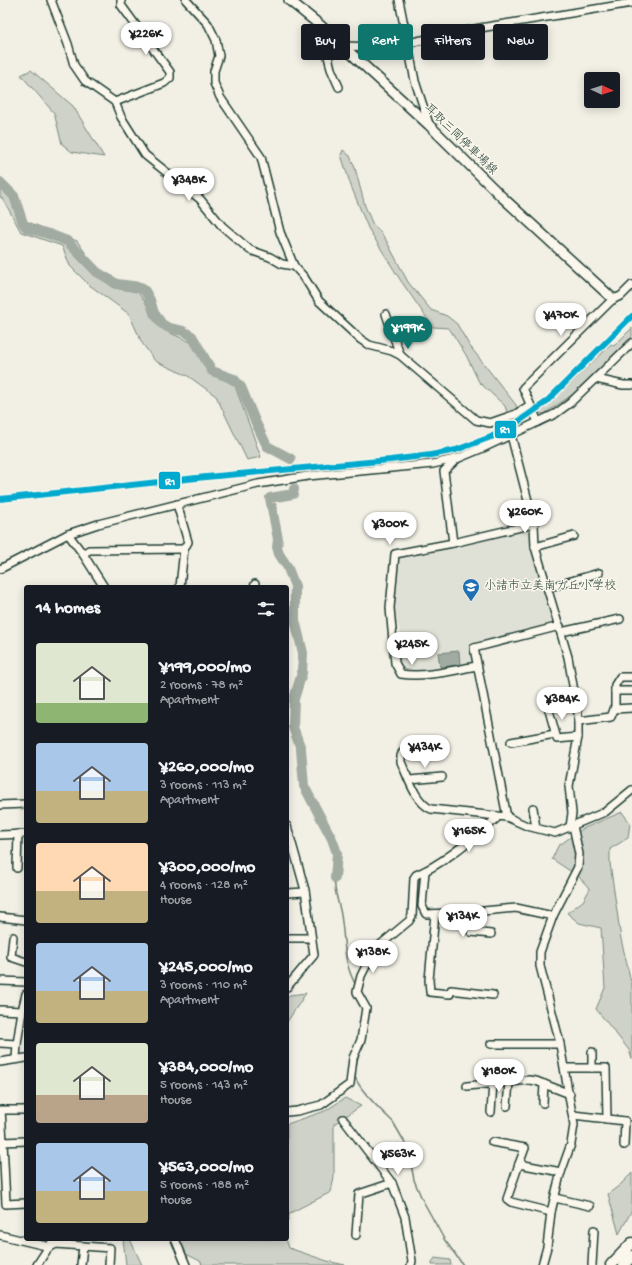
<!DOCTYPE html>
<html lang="en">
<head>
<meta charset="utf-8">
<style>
  body { margin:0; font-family:"Gochi Hand","Klee One",sans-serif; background:#242831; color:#f1f3f6; height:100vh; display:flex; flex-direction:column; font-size:15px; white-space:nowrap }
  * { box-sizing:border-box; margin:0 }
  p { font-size:13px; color:#9ea1a6 }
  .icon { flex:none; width:22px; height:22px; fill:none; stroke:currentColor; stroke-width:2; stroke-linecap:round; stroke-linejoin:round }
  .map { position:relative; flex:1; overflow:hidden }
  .drawer { position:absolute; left:24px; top:585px; width:265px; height:656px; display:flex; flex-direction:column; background:#171b24; border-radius:4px; box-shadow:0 2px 10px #0003 }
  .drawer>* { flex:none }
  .banner { position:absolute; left:301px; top:24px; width:271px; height:36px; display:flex; gap:8px }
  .needle { width:26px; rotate:93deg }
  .tools { position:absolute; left:584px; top:72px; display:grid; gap:8px }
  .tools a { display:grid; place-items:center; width:36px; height:36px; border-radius:4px; background:#171b24; box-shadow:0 2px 10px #0003; font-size:20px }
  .price { position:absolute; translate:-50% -34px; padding:0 9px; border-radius:14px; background:#fff; color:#222; font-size:13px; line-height:26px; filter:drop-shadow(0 1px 2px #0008) }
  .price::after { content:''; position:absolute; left:50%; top:24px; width:12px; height:9px; margin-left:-6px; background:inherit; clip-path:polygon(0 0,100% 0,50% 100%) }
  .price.on { background:#0f766e; color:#fff }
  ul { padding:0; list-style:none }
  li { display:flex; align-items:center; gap:12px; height:100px; padding:0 12px }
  li span { display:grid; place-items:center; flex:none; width:112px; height:80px; border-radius:4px; color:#555 }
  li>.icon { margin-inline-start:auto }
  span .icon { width:48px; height:48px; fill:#fffc; stroke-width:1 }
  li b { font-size:17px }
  h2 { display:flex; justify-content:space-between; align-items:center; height:48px; padding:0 12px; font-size:17px }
  .chip { padding:0 14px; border-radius:4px; background:#171b24; box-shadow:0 2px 10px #0003; font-size:14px; line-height:36px }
  .chip.on { background:#0f766e; color:#fff }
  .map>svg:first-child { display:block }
  .built { fill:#e0e1d6 }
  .green { fill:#cfd2c8; stroke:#77887e }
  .water { fill:#a2aba1; stroke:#6e7f75 }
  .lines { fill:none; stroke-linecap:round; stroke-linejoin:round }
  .stream { stroke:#6e7f75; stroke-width:1.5 }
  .river { stroke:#a2aba1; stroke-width:10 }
  .minor-casing { stroke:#1f3d34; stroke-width:10 }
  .major-casing { stroke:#1f3d34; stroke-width:12 }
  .highway-casing { stroke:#1f3d34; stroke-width:13 }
  .minor { stroke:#fbf7ec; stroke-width:7 }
  .major { stroke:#fbf7ec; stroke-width:9 }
  .highway { stroke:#fbf7ec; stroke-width:10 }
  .rail-1-casing { stroke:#fbf7ec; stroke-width:9 }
  .rail-1 { stroke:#00a9ce; stroke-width:6 }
  .labels { text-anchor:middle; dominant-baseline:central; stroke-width:3; stroke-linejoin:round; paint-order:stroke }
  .street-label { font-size:12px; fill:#1f3d34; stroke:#fbf7ec }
  .poi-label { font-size:12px; fill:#1f3d34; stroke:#fbf7ec; text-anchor:start }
  .line-badge { stroke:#fbf7ec; stroke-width:1.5 }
  .badge-label { font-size:11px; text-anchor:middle; font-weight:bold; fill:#fff }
</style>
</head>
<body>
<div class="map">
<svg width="632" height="1265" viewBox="0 0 632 1265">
  <rect width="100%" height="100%" fill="#f2f0e5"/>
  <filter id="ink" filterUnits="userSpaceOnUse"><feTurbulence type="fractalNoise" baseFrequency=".025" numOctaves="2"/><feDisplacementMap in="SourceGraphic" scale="8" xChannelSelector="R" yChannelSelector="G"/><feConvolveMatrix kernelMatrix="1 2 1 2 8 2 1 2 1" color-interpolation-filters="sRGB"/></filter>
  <g filter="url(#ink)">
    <polygon class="built" points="530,528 538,566 556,624 473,647 475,666 406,673 400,667 399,652 405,650 395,614 394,599 397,556"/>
    <g class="green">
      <polygon points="31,70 73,106 104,157 72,152 62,144 54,113 21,75"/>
      <polygon points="343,150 350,156 355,168 365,206 373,225 378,229 386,240 408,282 431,310 447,316 457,324 469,345 516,405 519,416 510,422 505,406 479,382 466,355 449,328 433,327 401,281 368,228 351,186 341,155"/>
      <polygon points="0,185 11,196 15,209 28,222 77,241 106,282 114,288 138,292 151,311 168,332 193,343 208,363 225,380 235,386 261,457 247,460 216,396 188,376 155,361 142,343 129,314 88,284 70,266 62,246 21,232 3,199 0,197"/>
      <polygon points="632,328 632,337 572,395 544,414 537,413 567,387 611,344 614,346"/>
      <polygon points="622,812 630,823 628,838 610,849 610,863 621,939 632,986 632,1059 629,1050 596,1009 605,988 601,928 579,923 567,913 583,901 590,889 579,877 552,859 558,846 582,829"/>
      <polygon points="306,993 287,1022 287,997 290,995"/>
      <polygon points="345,1098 361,1106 334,1124 334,1177 331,1192 290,1213 287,1222 287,1124 325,1111"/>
      <polygon points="632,1173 632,1210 619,1234 608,1194 620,1185"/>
      <polygon points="123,1239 130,1239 142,1265 126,1265"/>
      <polygon points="178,1239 286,1239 289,1248 327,1261 345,1265 201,1265 202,1262 182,1252"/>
      <polygon points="435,1258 450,1260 451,1265 432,1265 432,1262"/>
    </g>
    <polygon class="water" points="459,651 460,665 440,667 438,653"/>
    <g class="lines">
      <g class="stream">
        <path d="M335,878c-2,13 4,24 6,37 4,24 2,49 15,70"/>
        <path d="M359,1054c-2,6 -5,15 -4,22 2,12 28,36 38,46l11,19 7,23 3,16 8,19 22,40 19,26"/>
      </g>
      <g class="river">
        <polyline points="0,182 14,196 23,223 27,228 49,234 67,241 97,272 117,284 140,287 145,291 150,300 154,313 162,324 169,328 183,331 192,336 212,371 234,379 241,387 255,421 267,446 291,459"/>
        <polyline points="294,489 293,494 270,498 278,539 277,547 279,554 287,566 295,586 295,620 303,653 302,673 294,699 293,727 301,749 304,786 332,839 337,853 335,878"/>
      </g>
      <defs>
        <g id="minor">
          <polyline points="51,0 68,44 74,65 85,81 115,102 121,117 145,155 200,199 222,226 250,250 270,257 282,264 294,266"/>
          <polyline points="186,0 208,24 216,40 219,56 214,71 214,83 220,97 261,157 280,232 294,266 304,277 319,301 360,339 369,345 392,351 400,355 476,420 490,423 516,414 530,405"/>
          <polyline points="399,0 415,81 429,124"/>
          <polyline points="321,26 331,69 339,87"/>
          <polyline points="342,46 379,47 408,43 480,28 632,3"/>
          <polyline points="115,102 164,83 170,78 170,72 121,5 121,0"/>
          <polyline points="386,314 400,355"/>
          <polyline points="596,379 623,385 632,385"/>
          <polyline points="538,422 523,388 613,299 621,296 632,285"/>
          <polyline points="511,435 534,524 535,547 568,657 578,714 578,737 569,786 572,813 570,827"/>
          <polyline points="457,459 444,471 453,543 534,524"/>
          <polyline points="177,504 188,542 184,549 180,587"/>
          <polyline points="68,534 83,554 104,587"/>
          <path d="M453,543l-58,11 -5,54 5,55 6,11c23,4 53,-4 76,-8"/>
          <polyline points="535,547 574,536"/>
          <polyline points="83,554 89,550 184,549"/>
          <polyline points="0,569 68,534 98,524 258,484 308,476 433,464 459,458 483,448 555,414 570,403 632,343"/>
          <polyline points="254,587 255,584"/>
          <polyline points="547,588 599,573"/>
          <polyline points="561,632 620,619"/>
          <polyline points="615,691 615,685 620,677 632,677"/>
          <polyline points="547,703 557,739 578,737"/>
          <polyline points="614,709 632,708"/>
          <polyline points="578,721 611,717 615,707 615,691 632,691"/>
          <polyline points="511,742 555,734"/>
          <path d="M426,752l-24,1 -1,3v6c7,15 14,40 30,47l66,7"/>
          <polyline points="410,780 442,777"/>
          <polyline points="0,805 26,804"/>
          <polyline points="533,808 536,828"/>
          <polyline points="507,817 474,648 560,626"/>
          <polyline points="287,826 305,890 314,955 287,987"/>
          <polyline points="0,835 26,834"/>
          <polyline points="17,868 18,834"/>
          <polyline points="425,871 422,906 426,914 473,912 516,908 553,916"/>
          <polyline points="287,893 305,892"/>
          <polyline points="473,912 471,932 491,934"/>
          <polyline points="435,914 429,980 430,992 450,994 451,990 493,995"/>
          <polyline points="0,917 26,920"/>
          <polyline points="13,937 11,957 26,962"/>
          <polyline points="287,938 311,938"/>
          <polyline points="0,981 26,982"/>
          <polyline points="0,1010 22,1011"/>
          <polyline points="0,1043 17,1044 22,1011 26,994"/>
          <polyline points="491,1044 560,1044"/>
          <polyline points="592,1052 592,1068"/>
          <polyline points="16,1059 17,1044"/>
          <polyline points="0,1062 26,1058"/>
          <polyline points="565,1068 606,1068 607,1119"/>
          <polyline points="467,1086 529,1080 536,1081 570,1094"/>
          <polyline points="543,1103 544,1084"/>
          <polyline points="507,1106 509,1082"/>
          <polyline points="26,1110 1,1110 3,1142 26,1141"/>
          <path d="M287,1112l10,-1 24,-6 29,-21 3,-26 8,-18 5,-32 -9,-16 4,-16 13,-26 35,-29 3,-5 2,-38 2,-3c26,-10 58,-38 80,-56l1,-3 10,1 20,9 28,7 50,-21 27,-22"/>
          <polyline points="491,1112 493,1083"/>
          <polyline points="573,1115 625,1121 624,1145"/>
          <polyline points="343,1119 392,1183"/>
          <polyline points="3,1142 6,1204 26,1203"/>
          <polyline points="492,1142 525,1148 519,1164"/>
          <polyline points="555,1198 590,1206"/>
          <polyline points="551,1212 511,1202 507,1199 519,1164 561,1172"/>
          <polyline points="0,1235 50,1247 56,1244 110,1248 109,1265"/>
          <polyline points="356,1235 359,1194 392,1183 405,1217 412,1261 411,1265"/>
          <polyline points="175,1239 186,1265"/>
          <polyline points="37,1265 54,1239"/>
          <polyline points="81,1265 83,1246"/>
          <polyline points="542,1265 547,1247 551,1212 560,1175 571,1144 574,1125 559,1039 540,966 540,952 553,916 578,867 579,854 573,826"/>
          <polyline points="592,1265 594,1230"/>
        </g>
        <polyline id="major" points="289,0 321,26 429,125 502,197 613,299"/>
        <g id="highway">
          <polyline points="611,1265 632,1243"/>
          <polyline points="624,1265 632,1256"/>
        </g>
      </defs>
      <use href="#minor" class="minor-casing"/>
      <use href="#major" class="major-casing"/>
      <use href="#highway" class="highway-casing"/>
      <use href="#minor" class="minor"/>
      <use href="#major" class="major"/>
      <use href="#highway" class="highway"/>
      <defs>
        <polyline id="rail-1" points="0,499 206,477 390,460 431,455 456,450 491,437 512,426 545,403 632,316"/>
      </defs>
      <use href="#rail-1" class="rail-1-casing"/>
      <use href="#rail-1" class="rail-1"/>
    </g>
  </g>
  <defs>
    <symbol id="school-pin" viewBox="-11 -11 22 30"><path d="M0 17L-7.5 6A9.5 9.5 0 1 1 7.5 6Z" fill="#1f6fb2" stroke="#fbf7ec"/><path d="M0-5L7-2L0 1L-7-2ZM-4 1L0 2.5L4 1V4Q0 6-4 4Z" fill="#fff"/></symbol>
  </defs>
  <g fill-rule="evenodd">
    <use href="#school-pin" x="461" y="577" width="20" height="27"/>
  </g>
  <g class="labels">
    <g class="street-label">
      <text transform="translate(460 140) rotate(44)">耳取三岡停車場線</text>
    </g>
    <g class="poi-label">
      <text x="484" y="587">小諸市立美南ガ丘小学校</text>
    </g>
  </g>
  <g class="line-badge">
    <rect x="494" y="420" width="23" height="19" rx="4" fill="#00a9ce"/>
    <rect x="158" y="471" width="23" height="19" rx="4" fill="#00a9ce"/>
  </g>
  <g class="badge-label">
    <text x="505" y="433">R1</text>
    <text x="170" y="485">R1</text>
  </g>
</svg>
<div class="tools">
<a><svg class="needle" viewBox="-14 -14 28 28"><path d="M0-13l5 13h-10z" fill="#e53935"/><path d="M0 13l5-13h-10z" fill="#9ea1a6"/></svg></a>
</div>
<b class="price" style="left:146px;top:56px">¥226K</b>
<b class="price" style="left:189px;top:202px">¥348K</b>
<b class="price" style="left:561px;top:337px">¥470K</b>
<b class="price on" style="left:408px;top:350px">¥199K</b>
<b class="price" style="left:525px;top:534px">¥260K</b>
<b class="price" style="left:390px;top:546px">¥300K</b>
<b class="price" style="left:412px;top:666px">¥245K</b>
<b class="price" style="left:562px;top:721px">¥384K</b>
<b class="price" style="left:425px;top:769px">¥434K</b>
<b class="price" style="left:469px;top:853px">¥165K</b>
<b class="price" style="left:463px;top:938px">¥134K</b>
<b class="price" style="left:373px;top:974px">¥138K</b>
<b class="price" style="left:499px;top:1093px">¥180K</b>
<b class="price" style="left:398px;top:1176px">¥563K</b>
<div class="banner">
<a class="chip">Buy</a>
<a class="chip on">Rent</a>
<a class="chip">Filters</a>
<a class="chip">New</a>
</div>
<section class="drawer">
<h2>14 homes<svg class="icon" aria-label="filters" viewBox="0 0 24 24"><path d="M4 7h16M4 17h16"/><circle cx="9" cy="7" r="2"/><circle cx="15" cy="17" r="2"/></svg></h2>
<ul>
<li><span style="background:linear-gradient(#dfe7d0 75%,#8fb573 0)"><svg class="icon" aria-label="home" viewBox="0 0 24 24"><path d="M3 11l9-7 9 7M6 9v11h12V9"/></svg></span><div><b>¥199,000/mo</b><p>2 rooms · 78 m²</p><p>Apartment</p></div></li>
<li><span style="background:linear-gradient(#a9c7e8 60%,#c2b280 0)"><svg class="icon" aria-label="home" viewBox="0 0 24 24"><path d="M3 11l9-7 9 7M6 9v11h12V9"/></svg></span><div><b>¥260,000/mo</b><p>3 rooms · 113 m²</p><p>Apartment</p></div></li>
<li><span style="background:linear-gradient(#ffd9b3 60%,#c2b280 0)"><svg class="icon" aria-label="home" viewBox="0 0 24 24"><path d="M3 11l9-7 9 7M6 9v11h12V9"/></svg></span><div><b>¥300,000/mo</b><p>4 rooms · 128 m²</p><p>House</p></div></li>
<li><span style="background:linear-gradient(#a9c7e8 60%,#c2b280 0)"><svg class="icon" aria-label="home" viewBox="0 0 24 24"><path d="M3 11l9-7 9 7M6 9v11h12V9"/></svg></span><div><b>¥245,000/mo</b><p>3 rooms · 110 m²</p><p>Apartment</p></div></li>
<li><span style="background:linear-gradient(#dfe7d0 65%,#b9a48a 0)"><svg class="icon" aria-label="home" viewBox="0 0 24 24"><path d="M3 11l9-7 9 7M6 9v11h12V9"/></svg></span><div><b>¥384,000/mo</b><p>5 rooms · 143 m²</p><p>House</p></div></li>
<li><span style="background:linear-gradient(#a9c7e8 60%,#c2b280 0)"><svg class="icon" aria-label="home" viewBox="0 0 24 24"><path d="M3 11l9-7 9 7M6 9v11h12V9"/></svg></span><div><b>¥563,000/mo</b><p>5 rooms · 188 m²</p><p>House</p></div></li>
</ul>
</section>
</div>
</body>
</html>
